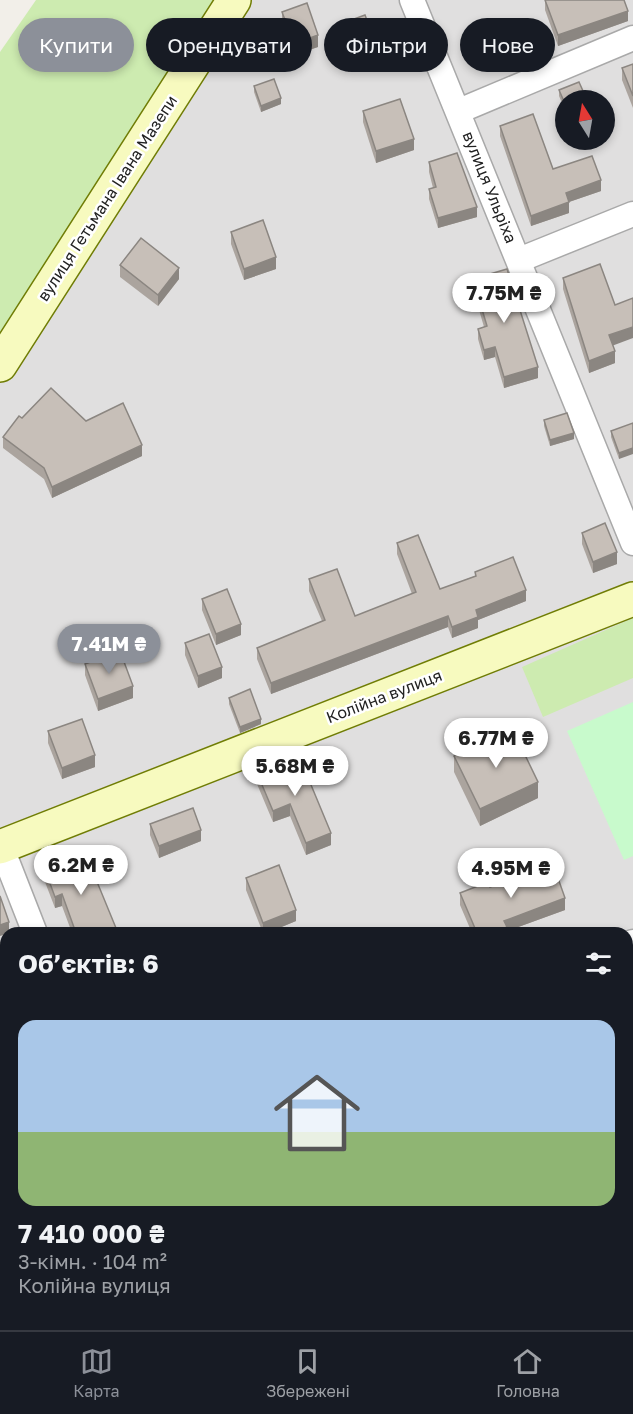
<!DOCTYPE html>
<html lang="uk">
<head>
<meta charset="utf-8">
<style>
  body { margin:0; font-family:"Golos Text",sans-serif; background:#242831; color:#f1f3f6; height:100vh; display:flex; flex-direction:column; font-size:22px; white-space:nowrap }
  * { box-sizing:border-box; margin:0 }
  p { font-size:20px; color:#9ea1a6 }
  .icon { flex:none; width:33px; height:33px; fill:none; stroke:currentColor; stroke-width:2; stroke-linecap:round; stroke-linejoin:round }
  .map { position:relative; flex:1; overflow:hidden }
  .panel { position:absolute; left:0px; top:927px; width:633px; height:404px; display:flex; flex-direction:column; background:#171b24; border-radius:18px 18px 0 0; box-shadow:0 3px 9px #0003 }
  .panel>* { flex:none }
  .top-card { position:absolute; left:18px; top:18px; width:597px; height:54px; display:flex; gap:12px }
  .needle { width:39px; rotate:349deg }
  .tools { position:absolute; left:555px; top:90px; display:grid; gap:12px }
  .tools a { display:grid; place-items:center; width:60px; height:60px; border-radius:50%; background:#171b24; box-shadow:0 3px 9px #0003; font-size:30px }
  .price { position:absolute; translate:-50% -51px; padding:0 14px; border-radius:21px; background:#fff; color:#222; font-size:20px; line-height:39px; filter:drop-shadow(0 2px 3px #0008) }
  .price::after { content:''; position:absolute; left:50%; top:36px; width:18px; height:14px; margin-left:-9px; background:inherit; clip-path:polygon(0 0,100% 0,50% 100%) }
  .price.active { background:#8c9099; color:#fff }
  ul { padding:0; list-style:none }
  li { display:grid; align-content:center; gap:12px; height:318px; padding:0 18px }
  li+li { border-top:2px solid #363941 }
  li span { display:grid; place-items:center; height:186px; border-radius:18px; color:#555 }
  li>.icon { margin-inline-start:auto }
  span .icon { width:108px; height:108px; fill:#fffc; stroke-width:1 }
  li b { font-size:26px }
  h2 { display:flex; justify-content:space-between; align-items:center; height:72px; padding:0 18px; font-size:26px }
  .pill { padding:0 21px; border-radius:27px; background:#171b24; box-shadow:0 3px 9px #0003; font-size:21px; line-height:54px }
  .pill.active { background:#8c9099; color:#fff }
  .tab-bar { display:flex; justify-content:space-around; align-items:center; height:84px; border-top:2px solid #363941; background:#171b24; font-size:16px; color:#9ea1a6 }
  .tab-bar a { display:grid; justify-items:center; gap:3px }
  .tab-bar .active { color:#8c9099 }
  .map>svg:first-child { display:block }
  .residential { fill:#e0dfdf; fill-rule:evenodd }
  .grass { fill:#cdebb0 }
  .forest { fill:#add19e }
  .park { fill:#c8facc }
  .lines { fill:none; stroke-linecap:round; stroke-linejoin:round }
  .street-casing { stroke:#a9a9a9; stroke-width:27 }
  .secondary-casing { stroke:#707d05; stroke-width:36 }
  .path { stroke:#fa8072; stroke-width:4; stroke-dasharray:3 3; stroke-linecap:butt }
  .street { stroke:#fff; stroke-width:24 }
  .secondary { stroke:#f7fabf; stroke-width:33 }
  .wall { fill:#aba49e }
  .shaded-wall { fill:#8b8681 }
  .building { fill:#c7bfb8; stroke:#8b8681; stroke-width:1.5 }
  .labels { text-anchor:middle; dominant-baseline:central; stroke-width:5; stroke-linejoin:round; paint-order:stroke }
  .street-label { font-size:16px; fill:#222; stroke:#fff }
</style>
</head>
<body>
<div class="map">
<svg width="633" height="1330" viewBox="0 0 633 1330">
  <rect width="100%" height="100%" fill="#f2efe9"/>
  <path class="residential" d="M234,0h399v1330h-633v-965zM566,100h38v40h-38zM6,933h621v391h-621z"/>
  <g class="grass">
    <polygon points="36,0 237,0 0,370 0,52"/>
    <polygon points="633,618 633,678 543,717 522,667"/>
  </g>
  <g class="forest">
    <polygon points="633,1159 633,1241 627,1238 627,1161"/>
    <polygon points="627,1249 633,1251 633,1316 627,1318"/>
  </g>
  <polygon class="park" points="633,702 633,856 624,860 567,731"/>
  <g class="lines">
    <defs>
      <g id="street">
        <polyline points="412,0 633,543"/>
        <polyline points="459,111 633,38"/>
        <polyline points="519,260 633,214"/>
        <polyline points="1,846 35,933"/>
        <polyline points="627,944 633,942"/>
        <polyline points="193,1324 195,1330"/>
        <polyline points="602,1324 604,1330"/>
      </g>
      <g id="secondary">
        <polyline points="0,365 234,0"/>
        <polyline points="0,847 633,599"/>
      </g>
    </defs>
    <use href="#street" class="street-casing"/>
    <use href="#secondary" class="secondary-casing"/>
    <polyline class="path" points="627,1243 633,1246"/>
    <use href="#street" class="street"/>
    <use href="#secondary" class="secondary"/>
  </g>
  <g class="wall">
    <polygon points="545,0 628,21 558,46 545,10"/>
    <polygon points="282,12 318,47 294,55 282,24"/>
    <polygon points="335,26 378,60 348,72 335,38"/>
    <polygon points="633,64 633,108 622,80 622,68"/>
    <polygon points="254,86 281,104 261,112 254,92"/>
    <polygon points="559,90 566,100 566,112 559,96"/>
    <polygon points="363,111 414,150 376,163 363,122"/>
    <polygon points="500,126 553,169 601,191 569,202 569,213 531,226 500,136"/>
    <polygon points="429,162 477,217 438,228 429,199 429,189 433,188 429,172"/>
    <polygon points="231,232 276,269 244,280 231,244"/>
    <polygon points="120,265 179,279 158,306 120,277"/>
    <polygon points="563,278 615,305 613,346 615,363 589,373 563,289"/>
    <polygon points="473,279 538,378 504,388 495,357 484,360 478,339 478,329 484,327 473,289"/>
    <polygon points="22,418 86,421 142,456 52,498 44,479 3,448 3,437"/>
    <polygon points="544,420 574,439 550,446 544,426"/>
    <polygon points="633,423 619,459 611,437 611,431"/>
    <polygon points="582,533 617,564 593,573 582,544"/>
    <polygon points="397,543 440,589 475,576 475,572 526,601 478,620 478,628 452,638 448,627 271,694 257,659 257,648 322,621 309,591 309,579 355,616 412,594 397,554"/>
    <polygon points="202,599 241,635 216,645 202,610"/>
    <polygon points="185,643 222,678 198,688 185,655"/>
    <polygon points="85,664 133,698 98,711 85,675"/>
    <polygon points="229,698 261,724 240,733 229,704"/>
    <polygon points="48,731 95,767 62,779 48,743"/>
    <polygon points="454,756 538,798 480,826 454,772"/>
    <polygon points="257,773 331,845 306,855 290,816 273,822 257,784"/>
    <polygon points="150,824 201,841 159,858 150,835"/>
    <polygon points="45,870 116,933 72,933 62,906 55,908 45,882"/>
    <polygon points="246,878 296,921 267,933 263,933 246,890"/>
    <polygon points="490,887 565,910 507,931 507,933 472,933 460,905 460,893"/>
    <polygon points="6,941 3,970 0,962 0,943"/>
    <polygon points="118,1324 167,1324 169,1330 120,1330"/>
    <polygon points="238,1324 286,1324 288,1330 240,1330"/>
  </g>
  <g class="shaded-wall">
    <polygon points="628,11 628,21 558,46 558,35"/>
    <polygon points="318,35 318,47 294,55 294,44"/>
    <polygon points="378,49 378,60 348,72 348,60"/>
    <polygon points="281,98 281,104 261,112 261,106"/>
    <polygon points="414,139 414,150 376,163 376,151"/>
    <polygon points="601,180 601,191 566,203 566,193"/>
    <polygon points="569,202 569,213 531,226 531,216"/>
    <polygon points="477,207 477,217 438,228 438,218"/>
    <polygon points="276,257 276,269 244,280 244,269"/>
    <polygon points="179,268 179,279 158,306 158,295"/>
    <polygon points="633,327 633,338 609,347 609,335"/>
    <polygon points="495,347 495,357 484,360 484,350"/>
    <polygon points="615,351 615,363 589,373 589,361"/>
    <polygon points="538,367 538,378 504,388 504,377"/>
    <polygon points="574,433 574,439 550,446 550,440"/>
    <polygon points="142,445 142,456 52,498 52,487"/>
    <polygon points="633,448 633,454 619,459 619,453"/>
    <polygon points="617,552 617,564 593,573 593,562"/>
    <polygon points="526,590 526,601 478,620 478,628 452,638 452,627 476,610"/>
    <polygon points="448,616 448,627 271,694 271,683"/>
    <polygon points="241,624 241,635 216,645 216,634"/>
    <polygon points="222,667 222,678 198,688 198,676"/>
    <polygon points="133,686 133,698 98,711 98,699"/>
    <polygon points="261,719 261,724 240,733 240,727"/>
    <polygon points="95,755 95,767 62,779 62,768"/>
    <polygon points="538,782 538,798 480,826 480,809"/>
    <polygon points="290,804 290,816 273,822 273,811"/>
    <polygon points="201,830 201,841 159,858 159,846"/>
    <polygon points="331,833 331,845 306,855 306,843"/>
    <polygon points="62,894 62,906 55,908 55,897"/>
    <polygon points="565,898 565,910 507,931 507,933 493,933 504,921"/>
    <polygon points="296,910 296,921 267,933 263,933 263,923"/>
    <polygon points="9,922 9,933 6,933 6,934 0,936 0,925"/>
    <polygon points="116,928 116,933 104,933"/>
    <polygon points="6,963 6,969 3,970 3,964"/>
    <polygon points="633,994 633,1011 627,1013 627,997"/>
    <polygon points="633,1138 633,1155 627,1157 627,1141"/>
    <polygon points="220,1324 236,1324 222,1330 220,1330"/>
  </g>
  <g class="building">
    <polygon points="545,0 624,0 628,11 558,35"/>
    <polygon points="307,3 318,35 294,44 282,12"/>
    <polygon points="365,15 378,49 348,60 335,26"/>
    <polygon points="633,64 633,96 622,68"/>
    <polygon points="274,79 281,98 261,106 254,86"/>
    <polygon points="579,82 587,100 566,100 566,106 559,90"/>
    <polygon points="400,99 414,139 376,151 363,111"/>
    <polygon points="533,114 553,169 592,156 601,180 566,193 569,202 531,216 500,126"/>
    <polygon points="457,153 477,207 438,218 429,189 436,187 429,162"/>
    <polygon points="263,220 276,257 244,269 231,232"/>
    <polygon points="141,238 179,268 158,295 120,265"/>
    <polygon points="600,264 615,305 633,298 633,327 609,335 615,351 589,361 563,278"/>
    <polygon points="507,269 538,367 504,377 495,347 484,350 478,329 487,326 473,279"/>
    <polygon points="51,388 86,421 123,403 142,445 52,487 44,468 3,437 19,416 22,418"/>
    <polygon points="567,413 574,433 550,440 544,420"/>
    <polygon points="633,423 633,448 619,453 611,431"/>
    <polygon points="605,523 617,552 593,562 582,533"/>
    <polygon points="418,535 440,589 476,576 475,572 513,557 526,590 476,610 478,617 452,627 448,616 271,683 257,648 325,620 309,579 337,569 355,616 416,592 397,543"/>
    <polygon points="227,589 241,624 216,634 202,599"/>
    <polygon points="209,634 222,667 198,676 185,643"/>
    <polygon points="120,651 133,686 98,699 85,664"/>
    <polygon points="250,689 261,719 240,727 229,698"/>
    <polygon points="82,719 95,755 62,768 48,731"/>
    <polygon points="512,728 538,782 480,809 454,756"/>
    <polygon points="299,756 331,833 306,843 290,804 273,811 257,773"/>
    <polygon points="193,808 201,830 159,846 150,824"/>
    <polygon points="86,855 116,928 104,933 76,933 62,894 55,897 45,870"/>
    <polygon points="553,864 565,898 504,921 507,927 493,933 477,933 460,893 488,882 490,887"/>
    <polygon points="279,865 296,910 263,923 246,878"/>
    <polygon points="0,896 9,922 0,925"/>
    <polygon points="6,941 6,963 3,964 0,956 0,943"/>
    <polygon points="633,963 633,994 627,997 627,966"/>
    <polygon points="627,1009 633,1025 633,1138 627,1141"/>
    <polygon points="122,1324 167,1324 169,1330 124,1330"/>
    <polygon points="243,1324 286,1324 288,1330 245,1330"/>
  </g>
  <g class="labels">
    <g class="street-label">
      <text transform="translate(490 187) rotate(68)">вулиця Ульріха</text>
      <text transform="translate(107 198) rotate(-57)">вулиця Гетьмана Івана Мазепи</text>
      <text transform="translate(384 696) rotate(-21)">Колійна вулиця</text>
    </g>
  </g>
</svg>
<div class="tools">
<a><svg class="needle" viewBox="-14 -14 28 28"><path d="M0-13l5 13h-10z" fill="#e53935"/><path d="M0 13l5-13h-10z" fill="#9ea1a6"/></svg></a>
</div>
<b class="price" style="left:504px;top:324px">7.75M ₴</b>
<b class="price active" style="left:109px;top:675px">7.41M ₴</b>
<b class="price" style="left:496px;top:769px">6.77M ₴</b>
<b class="price" style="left:295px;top:797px">5.68M ₴</b>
<b class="price" style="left:81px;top:896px">6.2M ₴</b>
<b class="price" style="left:511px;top:899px">4.95M ₴</b>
<div class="top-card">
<a class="pill active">Купити</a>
<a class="pill">Орендувати</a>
<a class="pill">Фільтри</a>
<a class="pill">Нове</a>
</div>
<section class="panel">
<h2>Об’єктів: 6<svg class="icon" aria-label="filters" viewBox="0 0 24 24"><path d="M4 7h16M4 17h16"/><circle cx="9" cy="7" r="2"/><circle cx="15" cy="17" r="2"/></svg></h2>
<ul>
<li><span style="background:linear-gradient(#a9c7e8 60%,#8fb573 0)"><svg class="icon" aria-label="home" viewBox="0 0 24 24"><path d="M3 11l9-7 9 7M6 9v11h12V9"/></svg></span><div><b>7 410 000 ₴</b><p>3-кімн. · 104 m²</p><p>Колійна вулиця</p></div></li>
</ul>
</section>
</div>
<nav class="tab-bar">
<a class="active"><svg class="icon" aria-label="map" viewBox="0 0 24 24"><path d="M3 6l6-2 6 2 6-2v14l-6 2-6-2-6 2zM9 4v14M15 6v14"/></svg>Карта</a>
<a><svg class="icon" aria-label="saved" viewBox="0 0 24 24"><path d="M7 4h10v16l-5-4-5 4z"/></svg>Збережені</a>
<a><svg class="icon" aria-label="home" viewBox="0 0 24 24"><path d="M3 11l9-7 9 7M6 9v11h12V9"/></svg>Головна</a>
</nav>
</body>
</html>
